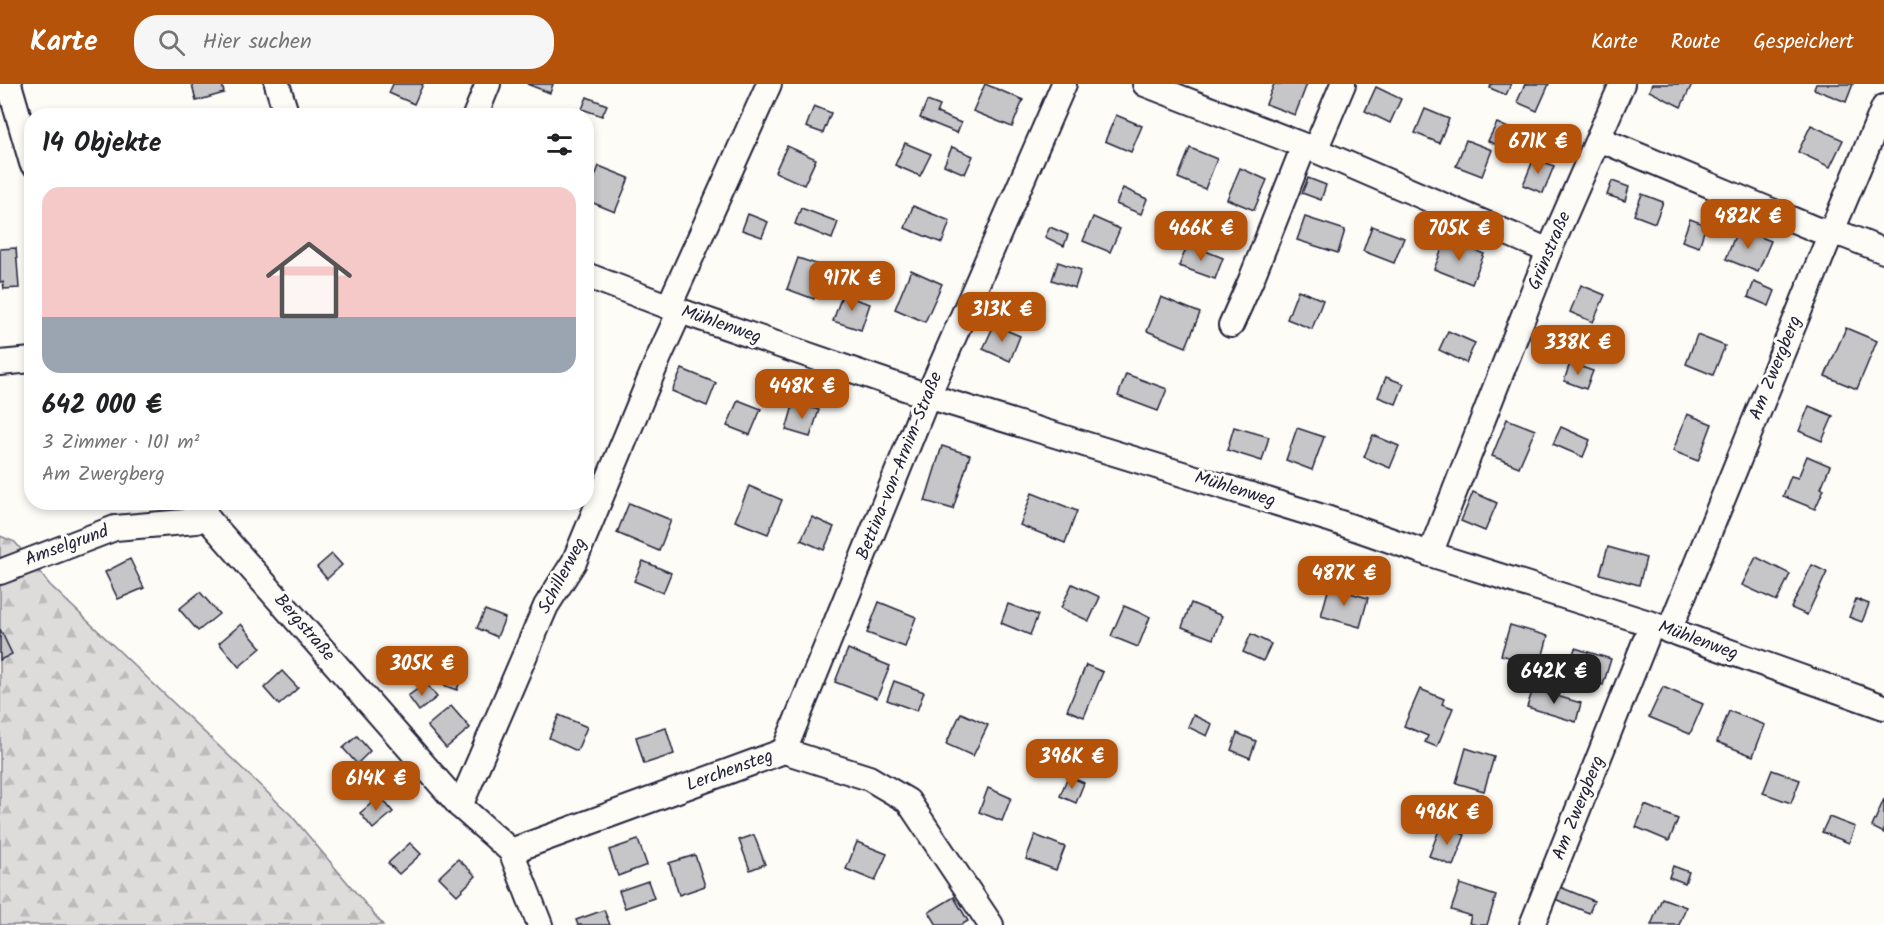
<!DOCTYPE html>
<html lang="de">
<head>
<meta charset="utf-8">
<style>
  body { margin:0; font-family:Kalam,sans-serif; background:#f6f6f6; color:#202124; height:100vh; display:flex; flex-direction:column; font-size:22px; white-space:nowrap }
  * { box-sizing:border-box; margin:0 }
  p { font-size:20px; color:#757577 }
  .icon { flex:none; width:33px; height:33px; fill:none; stroke:currentColor; stroke-width:2; stroke-linecap:round; stroke-linejoin:round }
  .map { position:relative; flex:1; overflow:hidden }
  .drawer { position:absolute; left:24px; top:24px; width:570px; height:402px; display:flex; flex-direction:column; background:#fff; border-radius:24px; box-shadow:0 3px 9px #0003 }
  .drawer>* { flex:none }
  .price { position:absolute; translate:-50% -51px; padding:0 14px; border-radius:12px; background:#b45309; color:#fff; font-size:20px; line-height:39px; filter:drop-shadow(0 2px 3px #0008) }
  .price::after { content:''; position:absolute; left:50%; top:36px; width:18px; height:14px; margin-left:-9px; background:inherit; clip-path:polygon(0 0,100% 0,50% 100%) }
  .price.current { background:#222; color:#fff }
  ul { padding:0; list-style:none }
  li { display:grid; align-content:center; gap:12px; height:318px; padding:0 18px }
  li+li { border-top:2px solid #e0e0e0 }
  li span { display:grid; place-items:center; height:186px; border-radius:18px; color:#555 }
  li>.icon { margin-inline-start:auto }
  span .icon { width:108px; height:108px; fill:#fffc; stroke-width:1 }
  li b { font-size:26px }
  h2 { display:flex; justify-content:space-between; align-items:center; height:72px; padding:0 18px; font-size:26px }
  header { display:flex; align-items:center; gap:36px; box-sizing:border-box; height:84px; padding:0 30px; background:#b45309; color:#fff }
  header strong { font-size:28px }
  nav { display:flex; gap:33px; margin-inline-start:auto; font-size:21px }
  .search { width:420px; height:54px; background:#f6f6f6; display:flex; align-items:center; gap:15px; box-sizing:border-box; padding:0 21px; border-radius:24px; color:#757577; font-size:22px }
  .map>svg:first-child { display:block }
  .forest { fill:url(#forest-firs); stroke:#807f8b; stroke-width:1.5 }
  .building { fill:#c6c6c8; stroke:#22223b; stroke-width:1.5 }
  .lines { fill:none; stroke-linecap:round; stroke-linejoin:round }
  .street-casing { stroke:#22223b; stroke-width:28 }
  .street { stroke:#fdfcf7; stroke-width:24 }
  .labels { text-anchor:middle; dominant-baseline:central; stroke-width:6; stroke-linejoin:round; paint-order:stroke }
  .street-label { font-size:18px; fill:#22223b; stroke:#fdfcf7 }
</style>
</head>
<body>
<header>
<strong>Karte</strong>
<div class="search"><svg class="icon" aria-label="search" viewBox="0 0 24 24"><circle cx="10" cy="10" r="6"/><path d="M15 15l6 6"/></svg>Hier suchen</div>
<nav><a>Karte</a><a>Route</a><a>Gespeichert</a></nav>
</header>
<div class="map">
<svg width="1884" height="841" viewBox="0 0 1884 841">
  <defs>
    <pattern id="forest-firs" width="22" height="20" patternUnits="userSpaceOnUse" patternTransform="scale(1.5)"><rect width="22" height="20" fill="#dddcdb"/><path d="M5 1l3.5 6h-7zM16 11l3.5 6h-7z" fill="#bdbcbd"/></pattern>
  </defs>
  <rect width="100%" height="100%" fill="#fdfcf7"/>
  <filter id="ink" filterUnits="userSpaceOnUse"><feTurbulence type="fractalNoise" baseFrequency=".0167" numOctaves="2"/><feDisplacementMap in="SourceGraphic" scale="12" xChannelSelector="R" yChannelSelector="G"/><feConvolveMatrix kernelMatrix="1 2 1 2 8 2 1 2 1" color-interpolation-filters="sRGB"/></filter>
  <g filter="url(#ink)">
    <polygon class="forest" points="0,452 15,458 50,501 291,731 383,841 0,841"/>
    <g class="building">
      <polygon points="192,0 222,0 224,9 196,17"/>
      <polygon points="393,0 423,0 414,20 389,9"/>
      <polygon points="527,0 553,0 550,9"/>
      <polygon points="985,0 1023,16 1012,43 973,27"/>
      <polygon points="1274,0 1307,0 1295,31 1266,20"/>
      <polygon points="1491,0 1511,0 1506,11 1490,4"/>
      <polygon points="1525,0 1549,0 1537,27 1517,18"/>
      <polygon points="1652,0 1692,0 1681,23 1649,7"/>
      <polygon points="1816,0 1853,0 1846,18 1814,5"/>
      <polygon points="1376,3 1401,15 1390,39 1365,27"/>
      <polygon points="587,13 607,21 602,32 582,25"/>
      <polygon points="927,17 940,22 937,29 961,39 957,49 920,34"/>
      <polygon points="814,22 831,29 823,49 806,43"/>
      <polygon points="1425,25 1449,35 1439,59 1415,49"/>
      <polygon points="1116,31 1142,42 1131,68 1105,57"/>
      <polygon points="1497,39 1530,54 1522,72 1488,57"/>
      <polygon points="1811,41 1843,56 1830,83 1798,68"/>
      <polygon points="1466,56 1492,66 1482,92 1456,82"/>
      <polygon points="905,59 931,70 920,92 895,81"/>
      <polygon points="787,62 816,75 804,101 775,88"/>
      <polygon points="952,63 973,72 965,90 944,81"/>
      <polygon points="1190,64 1217,75 1205,105 1178,94"/>
      <polygon points="1534,74 1554,82 1543,109 1523,101"/>
      <polygon points="599,82 629,94 615,128 586,116"/>
      <polygon points="1240,84 1267,96 1254,126 1227,115"/>
      <polygon points="1308,94 1326,101 1321,116 1302,109"/>
      <polygon points="1612,97 1629,103 1625,117 1607,111"/>
      <polygon points="1123,104 1147,115 1141,130 1116,120"/>
      <polygon points="1642,110 1663,118 1655,139 1634,131"/>
      <polygon points="913,122 950,137 942,159 905,144"/>
      <polygon points="801,124 838,138 832,155 795,140"/>
      <polygon points="748,130 768,138 762,153 742,146"/>
      <polygon points="1093,133 1120,145 1110,168 1083,157"/>
      <polygon points="1305,133 1345,146 1338,169 1297,156"/>
      <polygon points="1690,135 1706,141 1699,163 1682,157"/>
      <polygon points="1372,142 1404,154 1394,179 1363,167"/>
      <polygon points="1050,143 1068,151 1064,162 1045,153"/>
      <polygon points="1738,144 1771,157 1758,188 1726,175"/>
      <polygon points="1446,155 1484,170 1472,200 1434,185"/>
      <polygon points="1188,160 1223,174 1215,195 1179,182"/>
      <polygon points="16,164 19,204 4,205 3,198 0,198 0,165"/>
      <polygon points="798,174 825,183 814,215 787,205"/>
      <polygon points="1058,178 1081,186 1075,204 1052,196"/>
      <polygon points="911,186 942,200 925,238 895,225"/>
      <polygon points="1754,198 1775,207 1769,222 1748,213"/>
      <polygon points="1581,201 1605,211 1593,238 1570,228"/>
      <polygon points="1298,206 1323,216 1312,245 1287,235"/>
      <polygon points="842,211 870,220 861,246 833,237"/>
      <polygon points="1161,213 1200,229 1186,263 1147,247"/>
      <polygon points="994,241 1020,252 1010,277 983,265"/>
      <polygon points="1846,244 1877,257 1857,305 1825,292"/>
      <polygon points="1448,247 1475,259 1466,279 1439,266"/>
      <polygon points="1697,251 1725,262 1713,291 1686,280"/>
      <polygon points="1570,279 1593,287 1586,305 1564,297"/>
      <polygon points="682,285 716,299 707,322 672,307"/>
      <polygon points="1126,290 1167,305 1158,327 1118,312"/>
      <polygon points="1386,293 1404,300 1396,320 1378,313"/>
      <polygon points="738,316 761,325 750,351 727,342"/>
      <polygon points="794,318 819,326 810,353 786,346"/>
      <polygon points="1809,322 1833,332 1822,357 1799,347"/>
      <polygon points="1687,330 1712,340 1698,377 1673,367"/>
      <polygon points="1507,335 1535,346 1519,383 1492,372"/>
      <polygon points="1234,343 1269,353 1262,377 1227,366"/>
      <polygon points="1561,343 1590,356 1583,373 1553,360"/>
      <polygon points="1297,344 1324,353 1312,386 1286,376"/>
      <polygon points="1373,351 1399,362 1390,384 1364,373"/>
      <polygon points="942,362 970,371 953,425 925,417"/>
      <polygon points="1807,372 1830,382 1821,404 1824,405 1815,425 1783,412 1791,392 1798,394"/>
      <polygon points="749,402 782,416 768,450 735,437"/>
      <polygon points="1473,408 1497,419 1485,447 1461,437"/>
      <polygon points="1032,409 1077,427 1065,459 1020,441"/>
      <polygon points="629,419 671,436 659,467 617,449"/>
      <polygon points="812,433 834,443 824,466 801,456"/>
      <polygon points="1608,463 1646,474 1639,501 1600,490"/>
      <polygon points="332,470 342,481 327,495 317,483"/>
      <polygon points="1756,473 1790,490 1777,517 1742,501"/>
      <polygon points="130,475 144,504 118,515 105,488"/>
      <polygon points="643,477 671,489 663,509 634,497"/>
      <polygon points="1812,481 1827,488 1807,531 1791,524"/>
      <polygon points="1072,500 1100,513 1089,537 1061,524"/>
      <polygon points="1329,503 1368,514 1360,543 1321,532"/>
      <polygon points="200,508 219,530 198,547 179,525"/>
      <polygon points="1856,515 1869,520 1862,538 1849,533"/>
      <polygon points="879,518 916,533 905,563 867,549"/>
      <polygon points="1191,519 1222,532 1213,555 1182,543"/>
      <polygon points="1008,520 1038,531 1030,551 1001,539"/>
      <polygon points="1124,522 1150,533 1138,563 1111,552"/>
      <polygon points="485,526 505,534 497,553 477,544"/>
      <polygon points="241,540 261,564 239,583 219,559"/>
      <polygon points="1510,541 1548,552 1540,582 1501,571"/>
      <polygon points="0,545 12,570 0,576"/>
      <polygon points="1251,550 1271,560 1263,577 1243,568"/>
      <polygon points="1575,564 1611,575 1603,601 1567,590"/>
      <polygon points="848,565 890,582 877,614 835,598"/>
      <polygon points="445,579 464,586 457,606 437,599"/>
      <polygon points="1086,581 1103,588 1084,633 1067,626"/>
      <polygon points="282,587 298,604 279,621 264,604"/>
      <polygon points="894,597 924,608 917,627 887,616"/>
      <polygon points="426,599 437,613 419,627 408,612"/>
      <polygon points="1663,603 1703,620 1690,650 1649,633"/>
      <polygon points="1420,605 1444,615 1442,620 1453,624 1437,663 1425,658 1428,652 1404,642"/>
      <polygon points="1533,605 1581,619 1576,638 1527,623"/>
      <polygon points="451,622 470,644 446,664 427,642"/>
      <polygon points="1729,627 1765,641 1753,672 1717,658"/>
      <polygon points="961,629 988,641 973,672 946,660"/>
      <polygon points="559,631 587,643 577,667 549,654"/>
      <polygon points="1193,631 1212,640 1207,652 1188,643"/>
      <polygon points="666,644 674,670 644,680 636,653"/>
      <polygon points="1237,649 1256,657 1250,674 1231,666"/>
      <polygon points="357,652 370,667 357,680 343,664"/>
      <polygon points="1466,664 1494,673 1484,707 1456,699"/>
      <polygon points="1772,686 1800,696 1791,719 1763,709"/>
      <polygon points="1068,692 1084,699 1076,719 1060,712"/>
      <polygon points="988,704 1011,714 1002,737 979,728"/>
      <polygon points="380,712 393,728 373,745 360,729"/>
      <polygon points="1884,715 1884,749 1872,743"/>
      <polygon points="1645,721 1678,735 1669,757 1636,743"/>
      <polygon points="1829,733 1855,743 1849,759 1822,748"/>
      <polygon points="1441,741 1465,751 1453,782 1429,772"/>
      <polygon points="754,751 765,780 750,786 739,756"/>
      <polygon points="1035,751 1065,763 1056,786 1026,775"/>
      <polygon points="638,756 647,781 618,792 609,766"/>
      <polygon points="857,758 887,770 875,797 846,785"/>
      <polygon points="410,759 421,770 399,790 388,779"/>
      <polygon points="695,771 705,802 679,811 669,779"/>
      <polygon points="458,775 476,792 457,811 439,793"/>
      <polygon points="1673,782 1689,788 1685,799 1669,793"/>
      <polygon points="648,797 654,814 625,824 619,807"/>
      <polygon points="1460,800 1496,812 1487,841 1477,841 1469,839 1471,832 1451,826"/>
      <polygon points="1560,803 1594,817 1589,829 1555,815"/>
      <polygon points="954,813 968,837 961,841 937,841 929,828"/>
      <polygon points="1662,814 1686,823 1679,841 1651,841"/>
      <polygon points="604,826 610,841 578,841 576,836"/>
    </g>
    <g class="lines">
      <defs>
        <g id="street">
          <polyline points="9,0 32,79"/>
          <polyline points="277,0 287,32"/>
          <polyline points="1145,0 1315,66 1549,167"/>
          <polyline points="475,32 488,0"/>
          <polyline points="1599,55 1815,145 1846,152 1884,167"/>
          <polyline points="1315,66 1343,0"/>
          <polyline points="586,191 680,227 928,312 1329,435 1430,470 1652,540 1884,623"/>
          <polyline points="669,222 769,0"/>
          <polyline points="1231,241 1251,196 1304,62"/>
          <polyline points="0,279 32,276"/>
          <polyline points="193,418 460,722 511,767 540,841"/>
          <polyline points="1430,470 1549,167 1622,0"/>
          <polyline points="0,488 115,444 196,437 207,432"/>
          <polyline points="1669,547 1831,149 1884,23"/>
          <polyline points="784,667 928,312 1064,0"/>
          <polyline points="460,722 546,522 574,478 659,273 680,227"/>
          <polyline points="511,767 784,667 869,694 908,717 991,841"/>
          <polyline points="1532,841 1652,540"/>
        </g>
      </defs>
      <use href="#street" class="street-casing"/>
      <use href="#street" class="street"/>
    </g>
  </g>
  <g class="labels">
    <g class="street-label">
      <text transform="translate(1550 167) rotate(-67)">Grünstraße</text>
      <text transform="translate(721 241) rotate(19)">Mühlenweg</text>
      <text transform="translate(1776 284) rotate(-68)">Am Zwergberg</text>
      <text transform="translate(900 382) rotate(-68)">Bettina-von-Arnim-Straße</text>
      <text transform="translate(1235 406) rotate(17)">Mühlenweg</text>
      <text transform="translate(67 462) rotate(-20)">Amselgrund</text>
      <text transform="translate(563 492) rotate(-62)">Schillerweg</text>
      <text transform="translate(304 544) rotate(49)">Bergstraße</text>
      <text transform="translate(1698 557) rotate(20)">Mühlenweg</text>
      <text transform="translate(730 687) rotate(-20)">Lerchensteg</text>
      <text transform="translate(1579 724) rotate(-68)">Am Zwergberg</text>
    </g>
  </g>
</svg>
<b class="price" style="left:1538px;top:91px">671K €</b>
<b class="price" style="left:1748px;top:166px">482K €</b>
<b class="price" style="left:1201px;top:178px">466K €</b>
<b class="price" style="left:1459px;top:178px">705K €</b>
<b class="price" style="left:852px;top:228px">917K €</b>
<b class="price" style="left:1002px;top:259px">313K €</b>
<b class="price" style="left:1578px;top:292px">338K €</b>
<b class="price" style="left:802px;top:336px">448K €</b>
<b class="price" style="left:1344px;top:523px">487K €</b>
<b class="price" style="left:422px;top:613px">305K €</b>
<b class="price current" style="left:1554px;top:621px">642K €</b>
<b class="price" style="left:1072px;top:706px">396K €</b>
<b class="price" style="left:376px;top:728px">614K €</b>
<b class="price" style="left:1447px;top:762px">496K €</b>
<section class="drawer">
<h2>14 Objekte<svg class="icon" aria-label="filters" viewBox="0 0 24 24"><path d="M4 7h16M4 17h16"/><circle cx="9" cy="7" r="2"/><circle cx="15" cy="17" r="2"/></svg></h2>
<ul>
<li><span style="background:linear-gradient(#f6c9c9 70%,#9aa5b1 0)"><svg class="icon" aria-label="home" viewBox="0 0 24 24"><path d="M3 11l9-7 9 7M6 9v11h12V9"/></svg></span><div><b>642 000 €</b><p>3 Zimmer · 101 m²</p><p>Am Zwergberg</p></div></li>
</ul>
</section>
</div>
</body>
</html>
